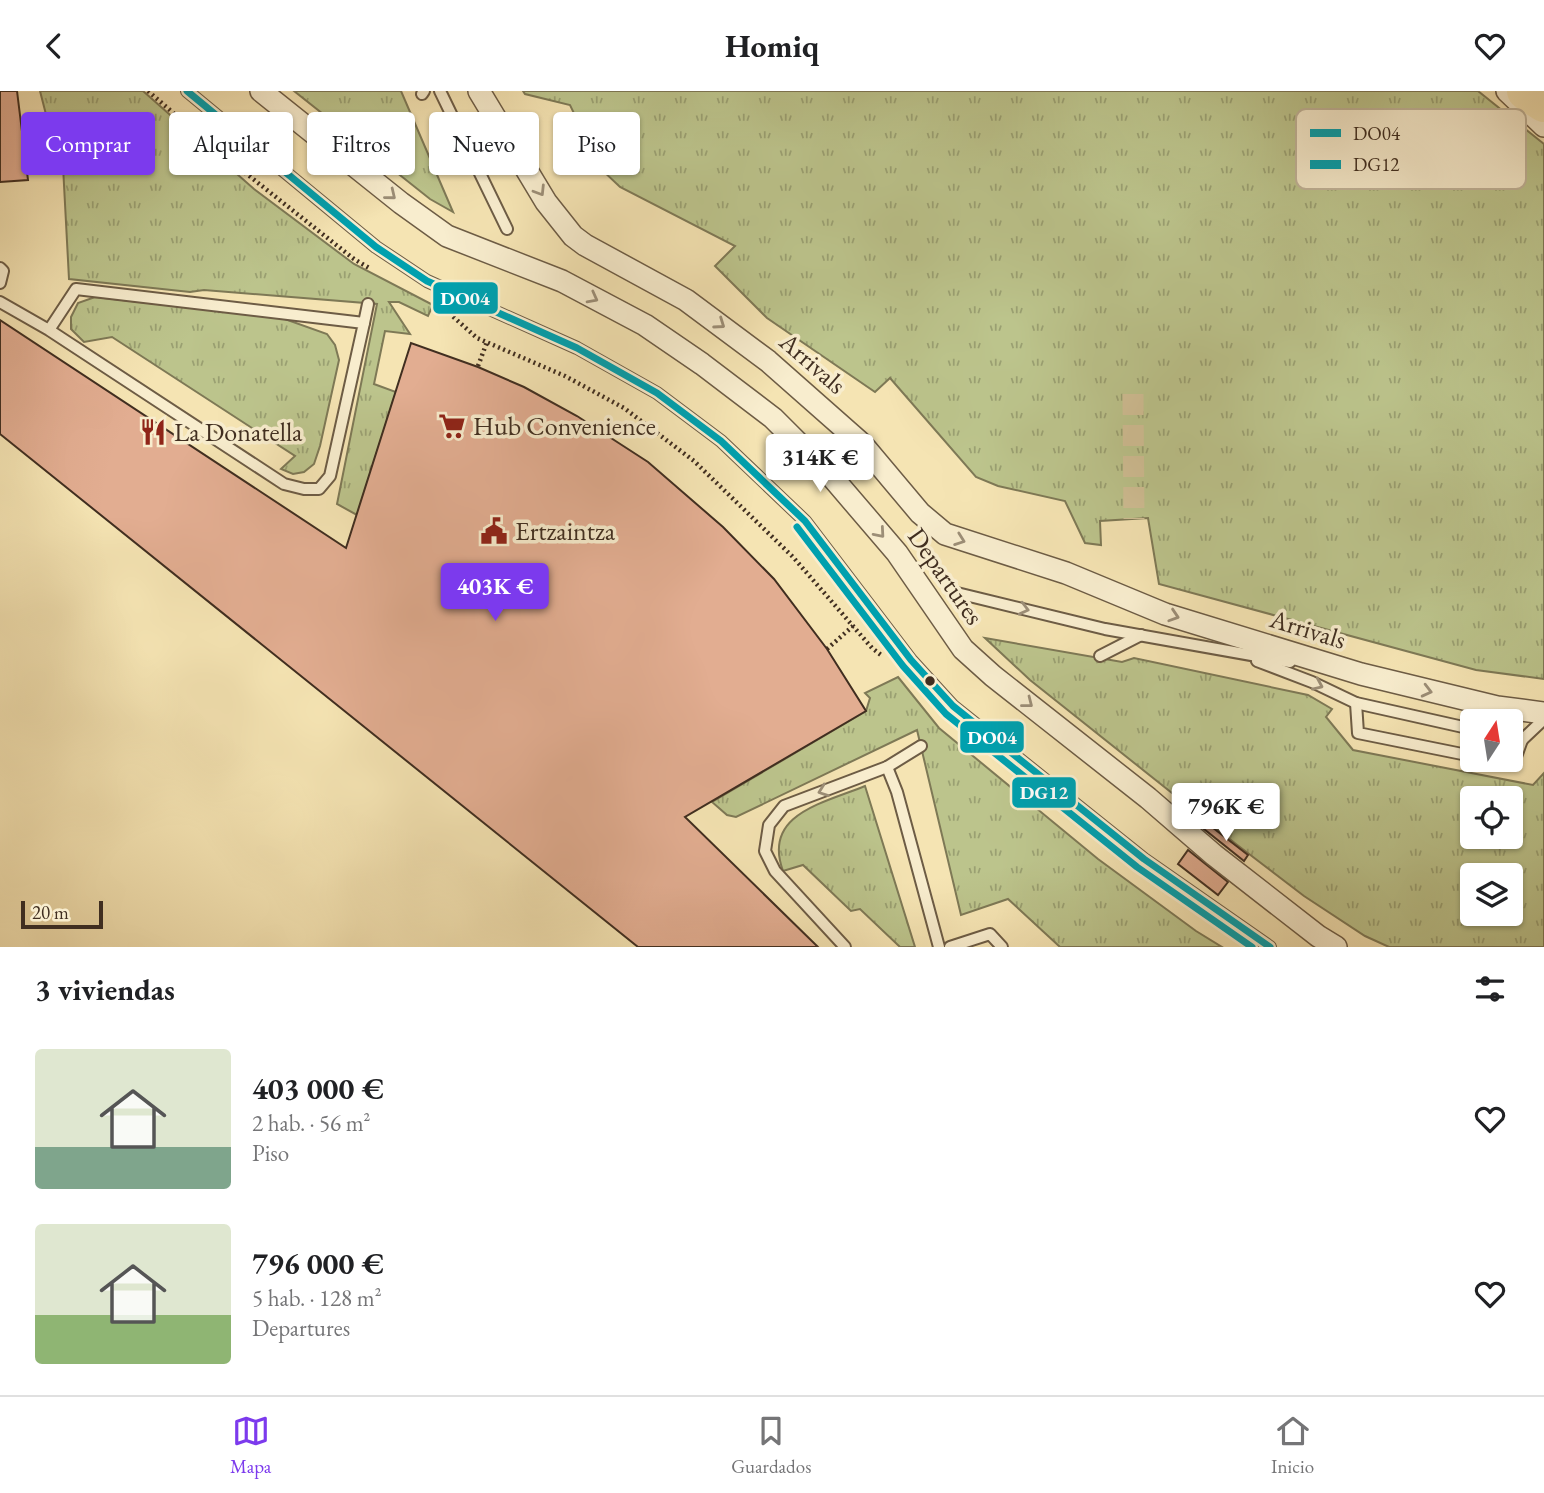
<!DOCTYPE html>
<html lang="es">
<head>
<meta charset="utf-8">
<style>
  body { margin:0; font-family:"EB Garamond",serif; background:#f6f6f6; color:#202124; height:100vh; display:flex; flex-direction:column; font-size:26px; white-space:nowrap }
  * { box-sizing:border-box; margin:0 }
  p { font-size:23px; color:#757577 }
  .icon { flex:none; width:38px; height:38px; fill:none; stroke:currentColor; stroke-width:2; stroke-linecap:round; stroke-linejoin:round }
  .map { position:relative; height:856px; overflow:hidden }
  .drawer { display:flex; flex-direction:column; background:#fff; flex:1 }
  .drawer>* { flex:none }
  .guide { position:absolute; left:21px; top:21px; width:700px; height:63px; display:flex; gap:14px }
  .needle { width:46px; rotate:12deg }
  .fabs { position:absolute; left:1460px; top:618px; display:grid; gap:14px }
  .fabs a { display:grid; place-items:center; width:63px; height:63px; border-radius:7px; background:#fff; box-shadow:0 2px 5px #0004; font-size:35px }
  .scale { position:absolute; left:21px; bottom:18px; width:82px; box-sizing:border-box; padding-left:7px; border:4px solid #402e20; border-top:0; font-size:19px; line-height:24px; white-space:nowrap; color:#402e20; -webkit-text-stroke:5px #f8edce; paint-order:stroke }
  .price { position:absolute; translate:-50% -60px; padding:0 16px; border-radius:7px; background:#fff; color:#222; font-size:23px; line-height:46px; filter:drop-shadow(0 2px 4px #0008) }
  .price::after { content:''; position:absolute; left:50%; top:42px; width:21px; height:16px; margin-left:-10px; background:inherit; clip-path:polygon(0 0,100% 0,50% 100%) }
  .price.selected { background:#7c3aed; color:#fff }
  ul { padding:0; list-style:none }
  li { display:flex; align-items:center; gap:21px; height:175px; padding:0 35px }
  li span { display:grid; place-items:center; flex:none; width:196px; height:140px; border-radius:7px; color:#555 }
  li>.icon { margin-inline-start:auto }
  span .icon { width:84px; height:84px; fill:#fffc; stroke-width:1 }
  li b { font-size:30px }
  h2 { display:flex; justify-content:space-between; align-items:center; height:84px; padding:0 35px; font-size:30px }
  .pill { padding:0 24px; border-radius:7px; background:#fff; box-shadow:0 2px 5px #0004; font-size:24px; line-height:63px }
  .pill.selected { background:#7c3aed; color:#fff }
  header { display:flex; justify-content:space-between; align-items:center; height:91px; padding:0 35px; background:#fff; font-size:32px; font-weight:700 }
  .dock { display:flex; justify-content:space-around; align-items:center; height:98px; border-top:2px solid #e0e0e0; background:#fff; font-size:19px; color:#757577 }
  .dock a { display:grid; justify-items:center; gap:4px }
  .dock .selected { color:#7c3aed }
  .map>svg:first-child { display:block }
  .grass { fill:url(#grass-tufts); stroke:#7e7956; stroke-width:2; fill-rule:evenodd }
  .building { fill:#e2ad91; stroke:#402e20; stroke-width:2 }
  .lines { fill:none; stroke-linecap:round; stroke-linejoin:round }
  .street-tunnel { stroke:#d1c096; stroke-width:21; stroke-dasharray:21 10; stroke-linecap:butt }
  .lane-casing { stroke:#6d5c45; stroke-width:14 }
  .street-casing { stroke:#6d5c45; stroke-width:24 }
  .highway-casing { stroke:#402e20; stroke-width:42 }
  .path { stroke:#402e20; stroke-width:4.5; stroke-dasharray:2 3.5; stroke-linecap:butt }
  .lane { stroke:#f8edce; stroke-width:10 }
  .street { stroke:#f8edce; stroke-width:21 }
  .highway { stroke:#f5e4b3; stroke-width:38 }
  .bus-1-casing { stroke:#f8edce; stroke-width:12 }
  .bus-2-casing { stroke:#f8edce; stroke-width:12 }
  .bus-1 { stroke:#00a0ae; stroke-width:7 }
  .bus-2 { stroke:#00a0ae; stroke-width:7 }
  .oneway { stroke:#9c8e77 }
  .bus-dot { fill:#402e20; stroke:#f8edce; stroke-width:2.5 }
  .labels { text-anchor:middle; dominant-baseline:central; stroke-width:7; stroke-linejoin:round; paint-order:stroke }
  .street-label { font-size:26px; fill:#402e20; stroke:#f8edce }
  .poi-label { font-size:26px; fill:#402e20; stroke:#f8edce; text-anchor:start }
  .key { fill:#f8edce; stroke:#c1b49a; stroke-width:2 }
  .key-label { font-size:19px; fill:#402e20 }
  .line-badge { stroke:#f8edce; stroke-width:2.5 }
  .badge-label { font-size:19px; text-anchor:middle; font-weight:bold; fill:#fff }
</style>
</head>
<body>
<header><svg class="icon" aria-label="back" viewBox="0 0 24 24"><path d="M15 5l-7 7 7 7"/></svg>Homiq<svg class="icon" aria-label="heart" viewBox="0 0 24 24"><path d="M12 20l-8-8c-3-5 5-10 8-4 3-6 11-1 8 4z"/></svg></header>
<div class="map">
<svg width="1544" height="856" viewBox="0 0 1544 856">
  <defs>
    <pattern id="grass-tufts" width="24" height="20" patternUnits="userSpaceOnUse" patternTransform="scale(1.75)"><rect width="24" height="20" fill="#bcc48c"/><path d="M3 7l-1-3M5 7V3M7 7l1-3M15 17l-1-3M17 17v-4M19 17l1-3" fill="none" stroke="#9aa072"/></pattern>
  </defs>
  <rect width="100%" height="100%" fill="#f5e4b3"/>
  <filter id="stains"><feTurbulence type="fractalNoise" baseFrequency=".00286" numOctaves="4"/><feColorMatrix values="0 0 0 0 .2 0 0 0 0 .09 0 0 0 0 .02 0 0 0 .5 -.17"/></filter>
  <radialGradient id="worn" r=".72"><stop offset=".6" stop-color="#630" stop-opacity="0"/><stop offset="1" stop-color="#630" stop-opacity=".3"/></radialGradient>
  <g class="grass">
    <polygon points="40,0 143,0 254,98 354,173 433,214 428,225 399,211 389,211 410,243 385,240 374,293 396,301 357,424 337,413 377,213 204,199 190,201 69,188 63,75 26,78 23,47 51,43"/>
    <polygon points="294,0 401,0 453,121 430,108"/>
    <polygon points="523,0 1478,0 1544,53 1544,588 1476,579 1159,493 1148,427 1100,430 1101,454 1085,452 1065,410 998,395 976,386 890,287 875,301 767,227 715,175 735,155 620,96 601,78 570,14 525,3"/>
    <polygon points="95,206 282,227 327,243 335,254 339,269 320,355 314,373 304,381 293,383 281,378 295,365 112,246 84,251 71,238 71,226 78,212"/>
    <path d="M985,547l137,24 12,-4 174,37 24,14 -6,8 27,33 180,35 11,-12v174h-155l-24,-11 -61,-40 -68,-52 -206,-164zM1472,707h38v39h-38zM1472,784h38v38h-38z"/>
    <polygon points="898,586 939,637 1098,768 1196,840 1222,856 1060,856 1008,808 961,824 917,639 736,726 727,724 712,711 866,620 870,607 865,602"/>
    <path d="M865,695l50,161h-15l-40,-38 -9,2 -48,-46 -20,6c-21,-57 41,-68 82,-85z"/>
  </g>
  <g class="building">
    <polygon points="0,0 17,0 28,89 0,91"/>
    <polygon points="0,229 346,457 411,252 478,276 524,296 577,325 648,371 723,436 774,488 827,558 866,620 685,726 818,856 638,856 0,343"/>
    <polygon points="1208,733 1248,764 1244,770 1204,738"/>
    <polygon points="1188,759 1228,791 1218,804 1178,773"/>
  </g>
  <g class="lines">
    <polyline class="street-tunnel" points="1133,303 1134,428"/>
    <defs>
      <g id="lane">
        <polyline points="187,0 376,156 427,190 577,257 657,302 721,350 805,430 911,569 953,615 1144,768 1270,856"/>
        <polyline points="440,0 507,138"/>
        <polyline points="422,3 424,0"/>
        <polyline points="0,177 3,180 0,192"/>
        <polyline points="0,211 49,239 284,393 304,398 319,398 330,385 364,232 76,198 49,239"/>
        <polyline points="364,232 368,213"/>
        <polyline points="957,502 1105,538 1290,571"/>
        <polyline points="1100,565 1141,544"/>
        <polyline points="1257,570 1312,591 1356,612 1472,638"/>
        <polyline points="1356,612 1358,642 1472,665"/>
        <polyline points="1510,646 1522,649 1544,628"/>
        <polyline points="1488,668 1513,674 1522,649"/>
        <polyline points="887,676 897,701 939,856"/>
        <polyline points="845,856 775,780 765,760 769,734 784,715 887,676 921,655"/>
        <polyline points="950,856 990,843 1002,856"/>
      </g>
      <g id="street">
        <polyline points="261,0 401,112 447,145 562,190 645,234 702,273 773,327 832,386 897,462 963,558 993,585 1148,707 1214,764 1318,845 1336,856"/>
        <polyline points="479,0 546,111 573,145 585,154 686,209 768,270 862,353 920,422 945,443 1066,482 1165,523 1361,583 1497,616 1544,622"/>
        <polyline points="1507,0 1544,35"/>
      </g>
      <polyline id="highway" points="1526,0 1544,12"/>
    </defs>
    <use href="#lane" class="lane-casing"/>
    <use href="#street" class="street-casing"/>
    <use href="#highway" class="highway-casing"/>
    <g class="path">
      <polyline points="148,0 209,53 354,168 369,177"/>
      <polyline points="449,222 477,247 565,285 624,317 694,370 793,466 872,557 881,564"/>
      <polyline points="478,275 487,251"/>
      <polyline points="827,558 853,535"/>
    </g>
    <use href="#lane" class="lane"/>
    <use href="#street" class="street"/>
    <use href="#highway" class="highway"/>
    <defs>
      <polyline id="bus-1" points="187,0 376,156 427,190 577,257 657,302 721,350 805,430 911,569 953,615 1144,768 1270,856"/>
      <polyline id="bus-2" points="797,436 903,575 946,623 1137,776 1252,856"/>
    </defs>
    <use href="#bus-1" class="bus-1-casing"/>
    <use href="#bus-2" class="bus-2-casing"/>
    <use href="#bus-1" class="bus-1"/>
    <use href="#bus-2" class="bus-2"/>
  </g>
  <defs><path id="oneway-chevron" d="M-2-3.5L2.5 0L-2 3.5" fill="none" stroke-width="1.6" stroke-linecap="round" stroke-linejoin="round" transform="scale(1.75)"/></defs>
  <g class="oneway">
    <use href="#oneway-chevron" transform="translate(540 100) rotate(58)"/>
    <use href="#oneway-chevron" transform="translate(391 104) rotate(39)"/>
    <use href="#oneway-chevron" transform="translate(593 207) rotate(28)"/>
    <use href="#oneway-chevron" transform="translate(720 233) rotate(35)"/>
    <use href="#oneway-chevron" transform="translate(880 442) rotate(49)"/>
    <use href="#oneway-chevron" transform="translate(960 449) rotate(20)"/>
    <use href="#oneway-chevron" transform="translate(1024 518) rotate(14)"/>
    <use href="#oneway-chevron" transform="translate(1174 525) rotate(18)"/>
    <use href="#oneway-chevron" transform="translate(1318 594) rotate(24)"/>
    <use href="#oneway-chevron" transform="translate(1427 600) rotate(14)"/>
    <use href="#oneway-chevron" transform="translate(1028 612) rotate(38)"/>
    <use href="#oneway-chevron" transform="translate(823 700) rotate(160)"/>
  </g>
  <defs>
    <symbol id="supermarket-bare" viewBox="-9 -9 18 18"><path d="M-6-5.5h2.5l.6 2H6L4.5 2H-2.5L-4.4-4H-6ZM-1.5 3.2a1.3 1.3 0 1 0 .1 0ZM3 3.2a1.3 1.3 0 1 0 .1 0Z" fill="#8f2418" stroke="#f8edce" stroke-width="2.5" paint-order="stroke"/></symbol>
    <symbol id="restaurant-bare" viewBox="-9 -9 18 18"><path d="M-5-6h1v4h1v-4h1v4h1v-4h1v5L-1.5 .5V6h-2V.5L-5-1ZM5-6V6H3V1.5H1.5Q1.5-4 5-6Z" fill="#8f2418" stroke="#f8edce" stroke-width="2.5" paint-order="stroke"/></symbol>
    <symbol id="civic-bare" viewBox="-9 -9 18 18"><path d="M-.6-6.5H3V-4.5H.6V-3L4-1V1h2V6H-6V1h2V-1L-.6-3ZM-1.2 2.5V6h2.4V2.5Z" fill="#8f2418" stroke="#f8edce" stroke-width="2.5" paint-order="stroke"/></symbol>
  </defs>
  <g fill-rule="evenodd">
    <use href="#supermarket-bare" x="433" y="316" width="38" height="38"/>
    <use href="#restaurant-bare" x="134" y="322" width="38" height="38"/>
    <use href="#civic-bare" x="475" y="421" width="38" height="38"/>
  </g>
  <circle class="bus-dot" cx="930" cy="590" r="6"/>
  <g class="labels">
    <g class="street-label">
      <text transform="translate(813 272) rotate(41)">Arrivals</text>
      <text transform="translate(946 485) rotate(55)">Departures</text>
      <text transform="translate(1308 538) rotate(17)">Arrivals</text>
    </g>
    <g class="poi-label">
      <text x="473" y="335">Hub Convenience</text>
      <text x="174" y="341">La Donatella</text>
      <text x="515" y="440">Ertzaintza</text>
    </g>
  </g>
  <rect x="1296" y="18" width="230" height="80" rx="10" class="key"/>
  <rect x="1310" y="38" width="31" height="8" fill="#00a0ae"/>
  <rect x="1310" y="69" width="31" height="9" fill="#00a0ae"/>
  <g class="key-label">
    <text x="1353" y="49">DO04</text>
    <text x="1353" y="80">DG12</text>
  </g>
  <g class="line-badge">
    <rect x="432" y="190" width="67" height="34" rx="7" fill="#00a0ae"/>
    <rect x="959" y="629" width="66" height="34" rx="7" fill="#00a0ae"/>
    <rect x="1011" y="685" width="66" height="33" rx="7" fill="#00a0ae"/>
  </g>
  <g class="badge-label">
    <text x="465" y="214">DO04</text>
    <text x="992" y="653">DO04</text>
    <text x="1044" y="708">DG12</text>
  </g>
  <rect width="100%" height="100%" filter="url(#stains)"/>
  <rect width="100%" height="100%" fill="url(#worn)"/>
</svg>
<div class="fabs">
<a><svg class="needle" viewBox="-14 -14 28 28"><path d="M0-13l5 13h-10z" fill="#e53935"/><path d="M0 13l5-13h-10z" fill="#757577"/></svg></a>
<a><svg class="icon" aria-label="locate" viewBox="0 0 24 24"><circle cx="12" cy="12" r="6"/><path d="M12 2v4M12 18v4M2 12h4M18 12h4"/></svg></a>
<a><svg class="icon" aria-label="layers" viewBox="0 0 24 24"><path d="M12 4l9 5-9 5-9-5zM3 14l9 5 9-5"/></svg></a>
</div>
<div class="scale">20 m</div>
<b class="price" style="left:820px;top:403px">314K €</b>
<b class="price selected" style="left:495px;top:532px">403K €</b>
<b class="price" style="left:1226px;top:752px">796K €</b>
<div class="guide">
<a class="pill selected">Comprar</a>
<a class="pill">Alquilar</a>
<a class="pill">Filtros</a>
<a class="pill">Nuevo</a>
<a class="pill">Piso</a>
</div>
</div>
<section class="drawer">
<h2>3 viviendas<svg class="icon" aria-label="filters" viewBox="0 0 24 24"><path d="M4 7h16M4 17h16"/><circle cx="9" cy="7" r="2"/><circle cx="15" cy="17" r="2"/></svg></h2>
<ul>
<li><span style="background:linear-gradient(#dfe7d0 70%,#7fa58c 0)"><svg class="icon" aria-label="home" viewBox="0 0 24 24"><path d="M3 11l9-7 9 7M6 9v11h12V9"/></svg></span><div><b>403 000 €</b><p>2 hab. · 56 m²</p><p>Piso</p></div><svg class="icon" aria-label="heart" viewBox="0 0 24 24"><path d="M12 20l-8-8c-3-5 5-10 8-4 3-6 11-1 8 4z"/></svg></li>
<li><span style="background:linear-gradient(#dfe7d0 65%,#8fb573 0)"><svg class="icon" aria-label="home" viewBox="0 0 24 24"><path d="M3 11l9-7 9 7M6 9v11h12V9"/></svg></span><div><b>796 000 €</b><p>5 hab. · 128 m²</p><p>Departures</p></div><svg class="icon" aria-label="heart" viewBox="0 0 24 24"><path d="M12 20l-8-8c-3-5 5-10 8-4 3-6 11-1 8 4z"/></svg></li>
</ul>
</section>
<nav class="dock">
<a class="selected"><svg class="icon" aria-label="map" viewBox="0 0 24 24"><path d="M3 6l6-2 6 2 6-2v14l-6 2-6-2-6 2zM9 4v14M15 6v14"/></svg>Mapa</a>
<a><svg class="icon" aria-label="saved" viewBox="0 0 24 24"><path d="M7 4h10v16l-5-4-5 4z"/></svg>Guardados</a>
<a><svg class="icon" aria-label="home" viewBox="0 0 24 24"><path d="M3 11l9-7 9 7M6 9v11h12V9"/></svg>Inicio</a>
</nav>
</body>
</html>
